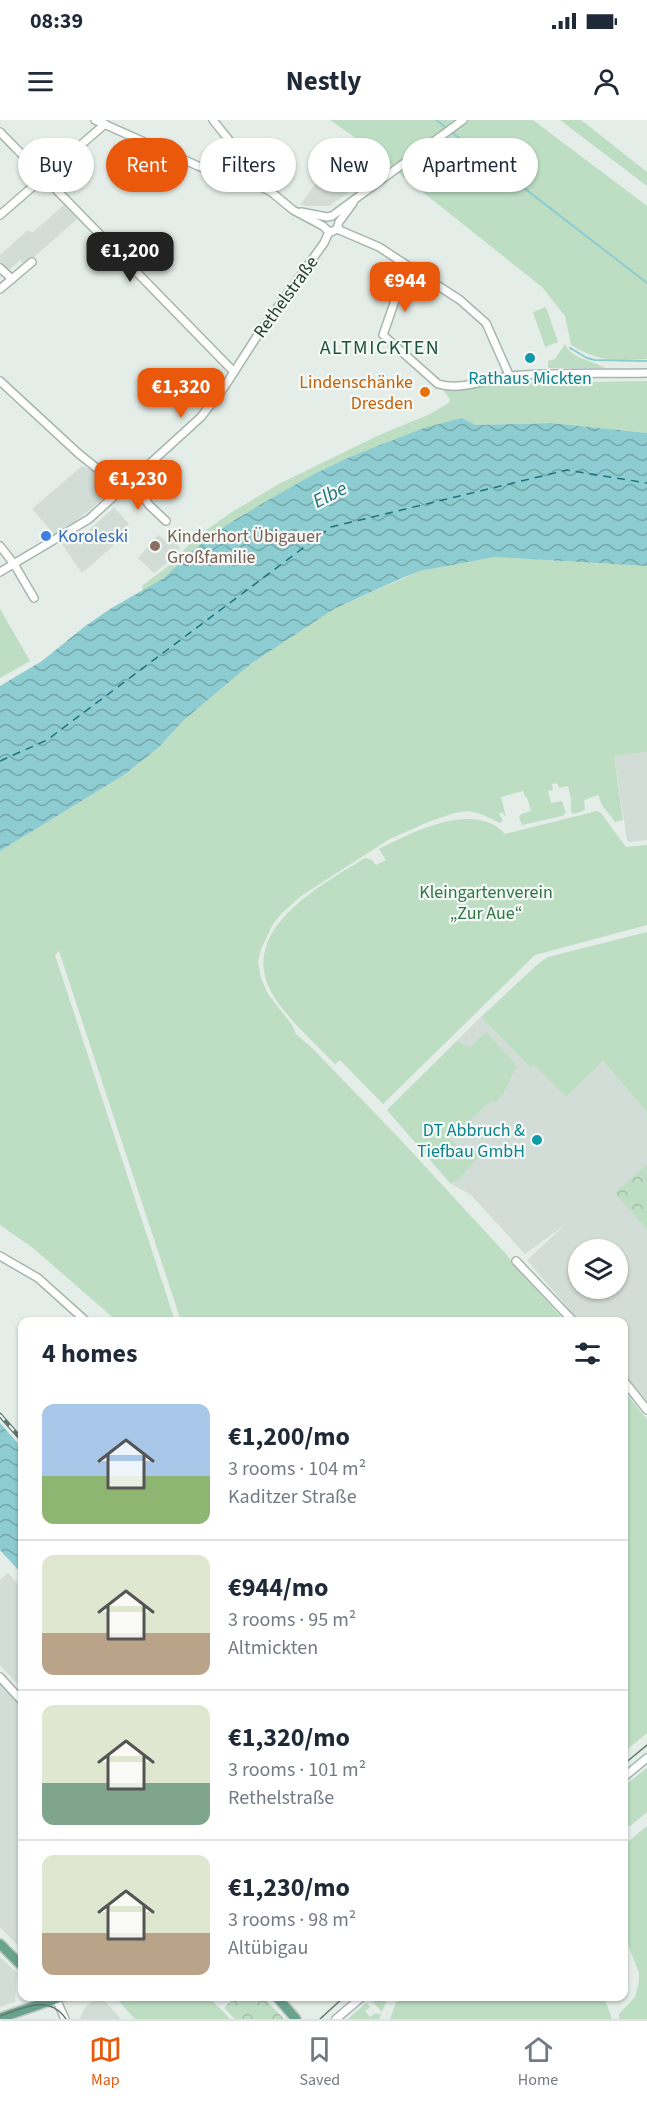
<!DOCTYPE html>
<html lang="en">
<head>
<meta charset="utf-8">
<style>
  body { margin:0; font-family:"Source Sans 3",sans-serif; background:#f2f2f3; color:#1f2937; height:100vh; display:flex; flex-direction:column; font-size:22px; white-space:nowrap }
  * { box-sizing:border-box; margin:0 }
  p { font-size:20px; color:#747a83 }
  .icon { flex:none; width:33px; height:33px; fill:none; stroke:currentColor; stroke-width:2; stroke-linecap:round; stroke-linejoin:round }
  .map { position:relative; flex:1; overflow:hidden }
  .drawer { position:absolute; left:18px; top:1197px; width:610px; height:684px; display:flex; flex-direction:column; background:#fff; border-radius:12px; box-shadow:0 2px 4px #0004 }
  .drawer>* { flex:none }
  .hud { position:absolute; left:18px; top:18px; width:612px; height:54px; display:flex; gap:12px }
  .buttons { position:absolute; left:568px; top:1119px; display:grid; gap:12px }
  .buttons a { display:grid; place-items:center; width:60px; height:60px; border-radius:50%; background:#fff; box-shadow:0 2px 4px #0004; font-size:30px }
  .price { position:absolute; translate:-50% -51px; padding:0 14px; border-radius:12px; background:#ea580c; color:#fff; font-size:20px; line-height:39px; filter:drop-shadow(0 2px 3px #0008) }
  .price::after { content:''; position:absolute; left:50%; top:36px; width:18px; height:14px; margin-left:-9px; background:inherit; clip-path:polygon(0 0,100% 0,50% 100%) }
  .price.selected { background:#222; color:#fff }
  ul { padding:0; list-style:none }
  li { display:flex; align-items:center; gap:18px; height:150px; padding:0 24px }
  li+li { border-top:2px solid #e0e1e3 }
  li span { display:grid; place-items:center; flex:none; width:168px; height:120px; border-radius:12px; color:#555 }
  li>.icon { margin-inline-start:auto }
  span .icon { width:72px; height:72px; fill:#fffc; stroke-width:1 }
  li b { font-size:26px }
  h2 { display:flex; justify-content:space-between; align-items:center; height:72px; padding:0 24px; font-size:26px }
  .chip { padding:0 21px; border-radius:27px; background:#fff; box-shadow:0 2px 4px #0004; font-size:21px; line-height:54px }
  .chip.selected { background:#ea580c; color:#fff }
  .status { display:flex; justify-content:space-between; align-items:center; height:42px; padding:0 30px; background:#fff; direction:ltr }
  .status svg { height:16px; fill:currentColor }
  header { display:flex; justify-content:space-between; align-items:center; height:78px; padding:0 24px; background:#fff; font-size:27px; font-weight:700 }
  .tabs { display:flex; justify-content:space-around; align-items:center; height:84px; border-top:2px solid #e0e1e3; background:#fff; font-size:16px; color:#747a83 }
  .tabs a { display:grid; justify-items:center; gap:3px }
  .tabs .selected { color:#ea580c }
  .map>svg:first-child { display:block }
  .built { fill:#d2ddd7; fill-rule:evenodd }
  .green { fill:#bddec3 }
  .park { fill:url(#park-crowns) }
  .water { fill:url(#water-waves) }
  .lines { fill:none; stroke-linecap:round; stroke-linejoin:round }
  .stream { stroke:#8dccd1; stroke-width:2 }
  .ferry { stroke:#1e727a; stroke-width:1.5; stroke-dasharray:8 6; stroke-linecap:butt }
  .minor-casing { stroke:#a6b5af; stroke-width:10 }
  .major-casing { stroke:#c1c9c6; stroke-width:12 }
  .minor { stroke:#fff; stroke-width:7 }
  .major { stroke:#69a28f; stroke-width:9 }
  .tram { stroke:#5e7a70; stroke-width:1.5 }
  .rail-casing { stroke:#5e7a70; stroke-width:4.5 }
  .rail { stroke:#f4f9f6; stroke-width:2; stroke-dasharray:7; stroke-linecap:butt }
  .culture-dot { fill:#0f9aa8; stroke:#f4f9f6; stroke-width:2 }
  .food-dot { fill:#e8710a; stroke:#f4f9f6; stroke-width:2 }
  .shop-dot { fill:#3f7fe0; stroke:#f4f9f6; stroke-width:2 }
  .education-dot { fill:#8d6e63; stroke:#f4f9f6; stroke-width:2 }
  .labels { text-anchor:middle; dominant-baseline:central; stroke-width:4.5; stroke-linejoin:round; paint-order:stroke }
  .street-label { font-size:18px; fill:#233e35; stroke:#f4f9f6 }
  .culture-label { font-size:18px; fill:#0d838f; stroke:#f4f9f6 }
  .food-label { font-size:18px; fill:#c56008; stroke:#f4f9f6; text-anchor:end }
  .shop-label { font-size:18px; fill:#366cbe; stroke:#f4f9f6; text-anchor:start }
  .education-label { font-size:18px; fill:#785e54; stroke:#f4f9f6; text-anchor:start }
  .park-label { font-size:18px; fill:#2e7544; stroke:#f4f9f6 }
  .neighbourhood-label { font-size:20px; letter-spacing:1.5px; fill:#1f5141; stroke:#f4f9f6 }
  .water-label { font-size:20px; font-style:italic; fill:#1e727a; stroke:#f4f9f6 }
</style>
</head>
<body>
<div class="status"><b>08:39</b><svg viewBox="0 0 49 12"><path d="M0 12V9h3v3zM5 12V6h3v6zM10 12V3h3v9zM15 12V0h3v12zM26 1h20v11H26zM47 4h2v5h-2z"/></svg></div>
<header><svg class="icon" aria-label="menu" viewBox="0 0 24 24"><path d="M4 6h16M4 12h16M4 18h16"/></svg>Nestly<svg class="icon" aria-label="person" viewBox="0 0 24 24"><circle cx="12" cy="8" r="4"/><path d="M4 21q1-7 8-7t8 7"/></svg></header>
<div class="map">
<svg width="647" height="1899" viewBox="0 0 647 1899">
  <defs>
    <pattern id="park-crowns" width="20" height="18" patternUnits="userSpaceOnUse" patternTransform="scale(1.5)"><rect width="20" height="18" fill="#bddec3"/><path d="M2 6a3 3 0 1 1 6 0M12 15a3 3 0 1 1 6 0" fill="none" stroke="#a2c0a8"/></pattern>
    <pattern id="water-waves" width="16" height="10" patternUnits="userSpaceOnUse" patternTransform="scale(1.5)"><rect width="16" height="10" fill="#8dccd1"/><path d="M0 5q4-4 8 0t8 0" fill="none" stroke="#73a7aa"/></pattern>
  </defs>
  <rect width="100%" height="100%" fill="#e4ede8"/>
  <g class="built">
    <polygon points="339,37 364,62 329,86 305,86 301,84 332,40"/>
    <polygon points="64,85 77,99 25,145 20,140 8,151 0,143 0,135 28,110 32,113"/>
    <polygon points="82,346 95,351 116,368 75,402 54,414 32,389"/>
    <polygon points="114,387 129,404 111,421 114,425 82,453 61,423 79,412 83,416"/>
    <polygon points="158,415 166,421 170,419 176,424 177,423 180,430 171,440 154,453 138,438"/>
    <polygon points="647,632 647,720 630,722 627,720 614,636"/>
    <path d="M481,897l50,51 18,-17 46,1 52,61v290l-23,-27v-54l-45,-1 -52,-61 39,-36 -41,30 -54,-59 -21,-12 -63,-73zM579,1130h39v38h-39z"/>
    <polygon points="8,1453 22,1468 22,1569 0,1545 0,1460"/>
    <polygon points="0,1559 22,1585 22,1830 0,1807"/>
    <polygon points="0,1837 17,1853 15,1882 0,1887"/>
    <polygon points="97,1877 101,1877 121,1899 80,1899 84,1889"/>
  </g>
  <g class="green">
    <path d="M330,0h203l114,86v153c-34,1 -45,4 -76,-14l-6,-29 -23,-29 -142,-113 -20,-19z"/>
    <polygon points="560,0 581,0 647,52 647,66"/>
    <polygon points="546,187 558,222 545,227 533,192"/>
    <path d="M565,224c6,15 27,16 40,24h-57v-7l7,-2z"/>
    <polygon points="647,261 647,313 551,303 476,305 462,298 352,336 314,354 228,404 193,430 172,453 142,471 143,465 171,444 195,418 232,392 279,364 377,316 428,295 449,283 450,279 441,267 455,269 521,263"/>
    <polygon points="495,437 647,446 647,632 614,636 623,700 615,702 602,685 598,675 584,680 585,690 574,694 571,692 571,679 568,666 559,668 557,663 552,664 553,670 548,671 551,683 562,681 566,693 562,696 522,705 519,697 521,694 531,691 527,677 525,677 523,671 501,677 506,697 502,692 499,694 503,700 500,703 481,694 469,691 454,693 428,702 388,720 301,776 281,794 273,804 261,829 258,842 261,858 268,874 292,905 296,914 312,928 398,1017 506,1134 518,1150 565,1201 181,1201 59,831 55,835 175,1201 117,1201 33,1128 0,1105 0,731 124,655 158,628 184,600 252,543 334,489 420,451"/>
    <polygon points="0,489 30,541 0,558"/>
    <path d="M597,691l4,2 25,34 21,-2v80l-112,30 -152,149 -43,-44 -5,4c-20,-21 -58,-54 -68,-81 -21,-59 58,-100 98,-125l7,2 4,5 10,-5 -7,-11c33,-17 96,-49 126,-15z"/>
    <polygon points="647,812 647,993 603,941 566,977 534,945 531,948 481,897 539,843 548,837"/>
    <polygon points="486,912 517,946 503,974 496,982 491,981 461,1009 456,1003 446,1015 464,1034 472,1027 480,1035 459,1059 450,1063 387,990 457,921 469,928"/>
    <polygon points="624,1271 647,1299 647,1613 624,1632"/>
    <polygon points="647,1648 647,1692 630,1706 624,1707 624,1666"/>
    <polygon points="647,1706 647,1899 619,1899 619,1894 635,1877 639,1862 639,1853 624,1814 624,1725"/>
    <polygon points="374,1876 388,1877 379,1899 348,1899 366,1883 370,1887 365,1891 370,1897 376,1893 379,1895 382,1892 370,1879"/>
    <polygon points="115,1877 209,1877 230,1899 135,1899"/>
    <polygon points="398,1877 604,1877 612,1899 390,1899"/>
  </g>
  <g class="park">
    <polygon points="647,1044 647,1110 615,1073"/>
    <polygon points="233,1877 263,1877 284,1899 235,1899 224,1888 234,1878"/>
  </g>
  <g class="water">
    <polygon points="462,298 476,305 551,303 647,313 647,446 495,437 420,451 402,458 334,489 252,543 184,600 158,628 124,655 0,731 0,566 42,541 84,507 110,489 164,458 193,430 228,404 277,375 314,354 352,336 424,308"/>
    <polygon points="0,1303 22,1328 22,1454 0,1430"/>
  </g>
  <g class="lines">
    <g class="stream">
      <polyline points="436,0 647,163"/>
      <polyline points="570,228 587,238 595,240 647,241"/>
    </g>
    <polyline class="ferry" points="0,641 47,620 331,407 567,350 647,363"/>
    <defs>
      <g id="minor">
        <polyline points="95,0 198,46 232,59 240,58 270,71 293,90 323,106 327,110 331,112 337,109"/>
        <polyline points="213,0 268,69"/>
        <polyline points="0,12 234,252"/>
        <polyline points="236,28 240,58"/>
        <polyline points="301,92 327,97 332,96 463,0"/>
        <polyline points="0,95 105,4"/>
        <polyline points="337,109 379,127 460,180 486,203 510,257"/>
        <polyline points="337,109 339,102 353,83"/>
        <path d="M407,146l-24,69 55,49c24,7 49,-5 73,-8 45,-4 91,-2 136,-3"/>
        <polyline points="0,148 12,159"/>
        <polyline points="0,169 32,142"/>
        <polyline points="0,261 79,334 123,369"/>
        <polyline points="133,360 149,385 166,401"/>
        <polyline points="0,426 14,444 34,478"/>
        <polyline points="0,452 89,399 201,297 225,266 259,213 324,123 329,112"/>
        <polyline points="0,1136 38,1158 87,1202"/>
        <polyline points="516,1141 574,1202"/>
        <polyline points="624,1261 647,1290"/>
        <polyline points="0,1557 22,1581"/>
        <polyline points="624,1657 647,1638"/>
        <polyline points="56,1879 65,1899"/>
        <polyline points="336,1899 363,1876"/>
      </g>
      <g id="major">
        <polyline points="0,1824 22,1846"/>
        <polyline points="276,1876 296,1899"/>
        <polyline points="0,1898 64,1876"/>
      </g>
    </defs>
    <use href="#minor" class="minor-casing"/>
    <use href="#major" class="major-casing"/>
    <use href="#minor" class="minor"/>
    <use href="#major" class="major"/>
    <g class="tram">
      <polyline points="624,1644 647,1625"/>
      <path d="M0,1896c23,-8 49,-22 66,3"/>
      <polyline points="320,1899 345,1876"/>
    </g>
    <defs>
      <polyline id="rail" points="0,1295 22,1320"/>
    </defs>
    <use href="#rail" class="rail-casing"/>
    <use href="#rail" class="rail"/>
  </g>
  <g class="culture-dot">
    <circle cx="530" cy="238" r="6"/>
    <circle cx="537" cy="1020" r="6"/>
  </g>
  <circle class="food-dot" cx="425" cy="272" r="6"/>
  <circle class="shop-dot" cx="46" cy="416" r="6"/>
  <circle class="education-dot" cx="155" cy="426" r="6"/>
  <g class="labels">
    <g class="street-label">
      <text transform="translate(286 177) rotate(-54)">Rethelstraße</text>
    </g>
    <g class="culture-label">
      <text x="530" y="258">Rathaus Mickten</text>
      <text x="525" y="1010" text-anchor="end">DT Abbruch &amp;<tspan x="525" dy="21">Tiefbau GmbH</tspan></text>
    </g>
    <g class="food-label">
      <text x="413" y="262">Lindenschänke<tspan x="413" dy="21">Dresden</tspan></text>
    </g>
    <g class="shop-label">
      <text x="58" y="416">Koroleski</text>
    </g>
    <g class="education-label">
      <text x="167" y="416">Kinderhort Übigauer<tspan x="167" dy="21">Großfamilie</tspan></text>
    </g>
    <g class="park-label">
      <text x="486" y="772">Kleingartenverein<tspan x="486" dy="21">„Zur Aue“</tspan></text>
    </g>
    <g class="neighbourhood-label">
      <text x="380" y="228">ALTMICKTEN</text>
    </g>
    <g class="water-label">
      <text transform="translate(330 375) rotate(-27)">Elbe</text>
    </g>
  </g>
</svg>
<div class="buttons">
<a><svg class="icon" aria-label="layers" viewBox="0 0 24 24"><path d="M12 4l9 5-9 5-9-5zM3 14l9 5 9-5"/></svg></a>
</div>
<b class="price selected" style="left:130px;top:163px">€1,200</b>
<b class="price" style="left:405px;top:193px">€944</b>
<b class="price" style="left:181px;top:299px">€1,320</b>
<b class="price" style="left:138px;top:391px">€1,230</b>
<div class="hud">
<a class="chip">Buy</a>
<a class="chip selected">Rent</a>
<a class="chip">Filters</a>
<a class="chip">New</a>
<a class="chip">Apartment</a>
</div>
<section class="drawer">
<h2>4 homes<svg class="icon" aria-label="filters" viewBox="0 0 24 24"><path d="M4 7h16M4 17h16"/><circle cx="9" cy="7" r="2"/><circle cx="15" cy="17" r="2"/></svg></h2>
<ul>
<li><span style="background:linear-gradient(#a9c7e8 60%,#8fb573 0)"><svg class="icon" aria-label="home" viewBox="0 0 24 24"><path d="M3 11l9-7 9 7M6 9v11h12V9"/></svg></span><div><b>€1,200/mo</b><p>3 rooms · 104 m²</p><p>Kaditzer Straße</p></div></li>
<li><span style="background:linear-gradient(#dfe7d0 65%,#b9a48a 0)"><svg class="icon" aria-label="home" viewBox="0 0 24 24"><path d="M3 11l9-7 9 7M6 9v11h12V9"/></svg></span><div><b>€944/mo</b><p>3 rooms · 95 m²</p><p>Altmickten</p></div></li>
<li><span style="background:linear-gradient(#dfe7d0 65%,#7fa58c 0)"><svg class="icon" aria-label="home" viewBox="0 0 24 24"><path d="M3 11l9-7 9 7M6 9v11h12V9"/></svg></span><div><b>€1,320/mo</b><p>3 rooms · 101 m²</p><p>Rethelstraße</p></div></li>
<li><span style="background:linear-gradient(#dfe7d0 65%,#b9a48a 0)"><svg class="icon" aria-label="home" viewBox="0 0 24 24"><path d="M3 11l9-7 9 7M6 9v11h12V9"/></svg></span><div><b>€1,230/mo</b><p>3 rooms · 98 m²</p><p>Altübigau</p></div></li>
</ul>
</section>
</div>
<nav class="tabs">
<a class="selected"><svg class="icon" aria-label="map" viewBox="0 0 24 24"><path d="M3 6l6-2 6 2 6-2v14l-6 2-6-2-6 2zM9 4v14M15 6v14"/></svg>Map</a>
<a><svg class="icon" aria-label="saved" viewBox="0 0 24 24"><path d="M7 4h10v16l-5-4-5 4z"/></svg>Saved</a>
<a><svg class="icon" aria-label="home" viewBox="0 0 24 24"><path d="M3 11l9-7 9 7M6 9v11h12V9"/></svg>Home</a>
</nav>
</body>
</html>
